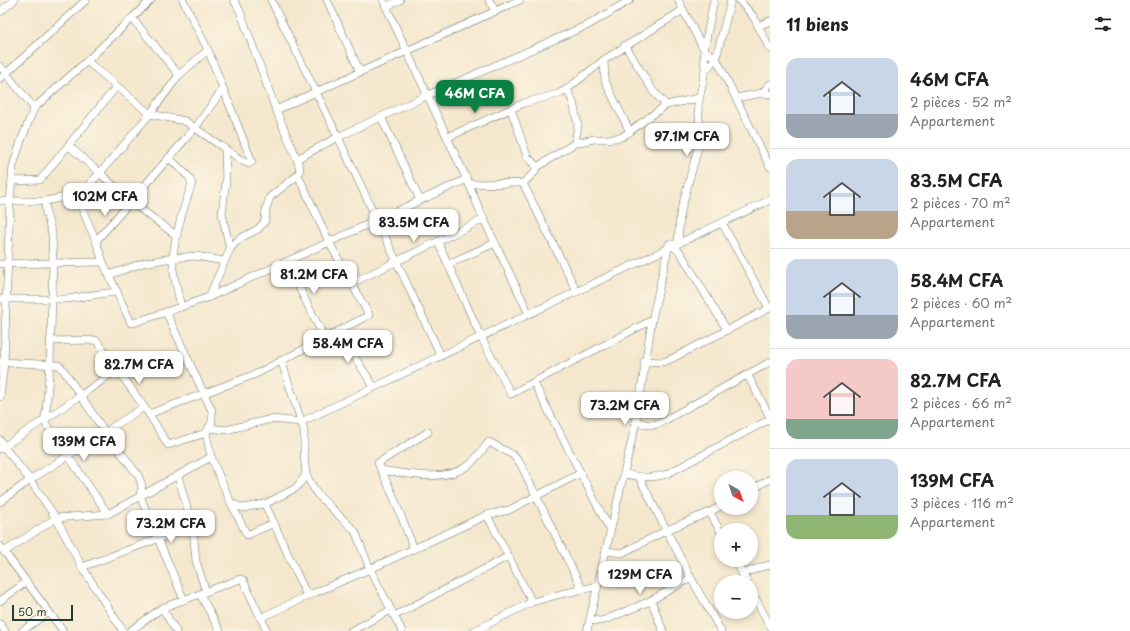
<!DOCTYPE html>
<html lang="fr">
<head>
<meta charset="utf-8">
<style>
  body { margin:0; font-family:"Playpen Sans",sans-serif; background:#f6f6f6; color:#222; height:100vh; display:flex; flex-direction:column; font-size:15px; white-space:nowrap }
  * { box-sizing:border-box; margin:0 }
  p { font-size:13px; color:#767676 }
  .icon { flex:none; width:22px; height:22px; fill:none; stroke:currentColor; stroke-width:2; stroke-linecap:round; stroke-linejoin:round }
  .map { position:relative; flex:1; overflow:hidden }
  .details { display:flex; flex-direction:column; background:#fff; width:360px }
  .details>* { flex:none }
  .needle { width:26px; rotate:140deg }
  .fabs { position:absolute; left:714px; top:471px; display:grid; gap:8px }
  .fabs a { display:grid; place-items:center; width:44px; height:44px; border-radius:50%; background:#fff; box-shadow:0 2px 6px #0003; font-size:20px }
  .scale { position:absolute; left:12px; bottom:10px; width:61px; box-sizing:border-box; padding-left:4px; border:2px solid #1f3d34; border-top:0; font-size:11px; line-height:14px; white-space:nowrap; color:#1f3d34; -webkit-text-stroke:3px #fcf5e5; paint-order:stroke }
  .price { position:absolute; translate:-50% -34px; padding:0 9px; border-radius:8px; background:#fff; color:#222; font-size:13px; line-height:26px; filter:drop-shadow(0 1px 2px #0008) }
  .price::after { content:''; position:absolute; left:50%; top:24px; width:12px; height:9px; margin-left:-6px; background:inherit; clip-path:polygon(0 0,100% 0,50% 100%) }
  .price.active { background:#0b8043; color:#fff }
  ul { padding:0; list-style:none }
  li { display:flex; align-items:center; gap:12px; height:100px; padding:0 16px }
  li+li { border-top:1px solid #e0e0e0 }
  li span { display:grid; place-items:center; flex:none; width:112px; height:80px; border-radius:12px; color:#555 }
  li>.icon { margin-inline-start:auto }
  span .icon { width:48px; height:48px; fill:#fffc; stroke-width:1 }
  li b { font-size:17px }
  h2 { display:flex; justify-content:space-between; align-items:center; height:48px; padding:0 16px; font-size:17px }
  main { display:flex; flex:1; min-height:0 }
  .map>svg:first-child { display:block }
  .lines { fill:none; stroke-linecap:round; stroke-linejoin:round }
  .street-casing { stroke:#6a786a; stroke-width:8 }
  .street { stroke:#fff; stroke-width:7 }
</style>
</head>
<body>
<main>
<div class="map">
<svg width="770" height="631" viewBox="0 0 770 631">
  <rect width="100%" height="100%" fill="#fcf5e5"/>
  <filter id="ink" filterUnits="userSpaceOnUse"><feTurbulence type="fractalNoise" baseFrequency=".025" numOctaves="2"/><feDisplacementMap in="SourceGraphic" scale="8" xChannelSelector="R" yChannelSelector="G"/><feConvolveMatrix kernelMatrix="1 2 1 2 8 2 1 2 1" color-interpolation-filters="sRGB"/></filter>
  <filter id="wash" filterUnits="userSpaceOnUse"><feTurbulence type="fractalNoise" baseFrequency=".012" numOctaves="4" result="noise"/><feDisplacementMap in="SourceGraphic" scale="16" xChannelSelector="R" yChannelSelector="G"/><feGaussianBlur stdDeviation="0.9" result="paint"/><feColorMatrix in="noise" values="0 0 0 0 0 0 0 0 0 0 0 0 0 0 0 0 0 1.4 0 .05"/><feComposite in="paint" operator="in"/></filter>
  <g filter="url(#wash)">
    <rect width="100%" height="100%" fill="#f4e7cd"/>
  </g>
  <g filter="url(#ink)">
    <g class="lines">
      <defs>
        <g id="street">
          <polyline points="271,0 338,137 441,356"/>
          <polyline points="327,0 360,72"/>
          <polyline points="383,0 469,184 523,183 534,173 537,167 575,143 594,139 608,139 622,137 666,105 699,98"/>
          <polyline points="489,0 495,11"/>
          <polyline points="678,0 704,50 716,58 770,167"/>
          <polyline points="739,0 753,16 770,49"/>
          <polyline points="386,7 400,0"/>
          <polyline points="0,12 14,0"/>
          <polyline points="758,26 770,21"/>
          <polyline points="625,45 653,91 666,105"/>
          <polyline points="604,60 605,81 630,132"/>
          <polyline points="87,61 150,114 185,121 244,162 249,164 252,162 208,50 183,0"/>
          <polyline points="0,66 34,108"/>
          <polyline points="705,71 716,58 731,0"/>
          <polyline points="179,75 208,50"/>
          <polyline points="0,79 86,0"/>
          <polyline points="567,89 573,102 578,125 575,143"/>
          <polyline points="762,93 770,84"/>
          <polyline points="736,98 762,93 770,94"/>
          <polyline points="511,109 527,156 537,167"/>
          <polyline points="276,110 520,0"/>
          <polyline points="381,117 420,200"/>
          <polyline points="448,137 524,103 558,94 567,89 604,60 683,10"/>
          <polyline points="69,146 100,173 131,202 177,236"/>
          <polyline points="225,149 226,181 222,214 230,249"/>
          <path d="M169,158l20,19 3,7c-8,22 -17,51 -19,74 -1,17 5,33 8,49"/>
          <polyline points="297,159 338,137 428,95 590,24 630,0"/>
          <polyline points="12,181 40,180 117,86"/>
          <polyline points="523,183 577,292"/>
          <polyline points="469,184 480,211 529,314"/>
          <polyline points="76,195 96,241"/>
          <polyline points="0,201 45,201 76,195 81,193 100,173 150,114 179,75 132,18"/>
          <polyline points="45,201 46,213 52,234 53,263 50,364 46,411 44,421 108,514"/>
          <polyline points="722,223 769,308"/>
          <polyline points="438,242 481,337 511,394 652,320"/>
          <polyline points="670,244 680,252 727,330"/>
          <polyline points="286,262 324,337"/>
          <polyline points="0,264 103,262"/>
          <polyline points="448,264 495,243"/>
          <polyline points="109,275 143,263 173,258 196,256 224,261"/>
          <polyline points="352,283 484,219"/>
          <polyline points="209,297 230,249 239,239 258,229 265,221 266,209 270,197 298,175 300,169 297,159 276,110 240,11 234,0"/>
          <polyline points="0,299 67,299 99,294 117,292"/>
          <polyline points="166,312 133,323 131,323 103,262 96,241 195,128 223,89"/>
          <polyline points="338,331 374,387"/>
          <polyline points="50,341 95,340 98,342 149,414 168,445 206,433"/>
          <polyline points="281,360 304,430 304,454 306,475 317,494 355,531 370,569 402,631"/>
          <polyline points="644,361 663,362 671,359 770,308"/>
          <polyline points="0,362 58,365 62,368 105,432 138,475 142,485 140,496 184,600"/>
          <polyline points="747,374 770,417"/>
          <polyline points="534,383 610,530"/>
          <polyline points="0,397 4,363 10,202 13,166 21,141 34,108 87,61 151,0"/>
          <polyline points="149,414 256,374 369,315 329,242 298,175"/>
          <polyline points="636,422 650,425 658,424 770,362"/>
          <polyline points="209,428 226,430 271,419 301,422 770,200"/>
          <polyline points="0,440 4,447 30,480 56,518 82,567 123,631"/>
          <polyline points="0,449 80,396 129,361 133,361 138,367 143,369 185,353"/>
          <path d="M381,470c28,4 63,13 88,-5 7,-6 14,-16 20,-23l24,13 7,8 62,126"/>
          <path d="M624,474c17,3 25,5 43,0l103,-55"/>
          <polyline points="178,476 193,529 196,561 206,592"/>
          <polyline points="639,477 691,578 721,631"/>
          <polyline points="751,490 770,479"/>
          <polyline points="0,502 30,480 144,407"/>
          <polyline points="231,503 247,535 274,523"/>
          <polyline points="265,504 296,488 306,475"/>
          <polyline points="710,512 721,533"/>
          <polyline points="487,515 532,602"/>
          <polyline points="0,546 63,631"/>
          <polyline points="414,549 392,493 378,463 428,432"/>
          <polyline points="606,551 622,553 667,530 710,512 721,506"/>
          <polyline points="4,552 56,518 108,514 211,457"/>
          <polyline points="735,560 747,582"/>
          <polyline points="82,567 192,526"/>
          <polyline points="742,574 761,567 770,565"/>
          <polyline points="751,590 770,626"/>
          <polyline points="200,594 220,631"/>
          <polyline points="307,596 265,504 243,508 231,503 211,457 206,433 212,422 212,411 166,312 209,297 467,179"/>
          <polyline points="651,600 663,631"/>
          <polyline points="0,601 26,582"/>
          <polyline points="162,608 176,631"/>
          <polyline points="394,616 509,556"/>
          <polyline points="260,618 307,596 370,569 487,515 509,510 581,473"/>
          <polyline points="590,620 600,621 607,619 648,602 691,578"/>
          <polyline points="0,624 5,631"/>
          <polyline points="22,631 49,612"/>
          <polyline points="130,631 162,608 240,579 243,580 267,631"/>
          <polyline points="351,631 391,610"/>
          <polyline points="474,631 532,602 561,594 598,586"/>
          <polyline points="587,631 636,422 652,320 669,244 678,244 680,214 698,148 700,130 698,105 705,71 704,50 714,0"/>
        </g>
      </defs>
      <use href="#street" class="street-casing"/>
      <use href="#street" class="street"/>
    </g>
  </g>
</svg>
<div class="fabs">
<a><svg class="needle" viewBox="-14 -14 28 28"><path d="M0-13l5 13h-10z" fill="#e53935"/><path d="M0 13l5-13h-10z" fill="#767676"/></svg></a>
<a>+</a>
<a>−</a>
</div>
<div class="scale">50 m</div>
<b class="price active" style="left:475px;top:114px">46M CFA</b>
<b class="price" style="left:687px;top:157px">97.1M CFA</b>
<b class="price" style="left:105px;top:217px">102M CFA</b>
<b class="price" style="left:414px;top:243px">83.5M CFA</b>
<b class="price" style="left:314px;top:295px">81.2M CFA</b>
<b class="price" style="left:348px;top:364px">58.4M CFA</b>
<b class="price" style="left:139px;top:385px">82.7M CFA</b>
<b class="price" style="left:625px;top:426px">73.2M CFA</b>
<b class="price" style="left:84px;top:462px">139M CFA</b>
<b class="price" style="left:171px;top:544px">73.2M CFA</b>
<b class="price" style="left:640px;top:595px">129M CFA</b>
</div>
<section class="details">
<h2>11 biens<svg class="icon" aria-label="filters" viewBox="0 0 24 24"><path d="M4 7h16M4 17h16"/><circle cx="9" cy="7" r="2"/><circle cx="15" cy="17" r="2"/></svg></h2>
<ul>
<li><span style="background:linear-gradient(#c9d6e8 70%,#9aa5b1 0)"><svg class="icon" aria-label="home" viewBox="0 0 24 24"><path d="M3 11l9-7 9 7M6 9v11h12V9"/></svg></span><div><b>46M CFA</b><p>2 pièces · 52 m²</p><p>Appartement</p></div></li>
<li><span style="background:linear-gradient(#c9d6e8 65%,#b9a48a 0)"><svg class="icon" aria-label="home" viewBox="0 0 24 24"><path d="M3 11l9-7 9 7M6 9v11h12V9"/></svg></span><div><b>83.5M CFA</b><p>2 pièces · 70 m²</p><p>Appartement</p></div></li>
<li><span style="background:linear-gradient(#c9d6e8 70%,#9aa5b1 0)"><svg class="icon" aria-label="home" viewBox="0 0 24 24"><path d="M3 11l9-7 9 7M6 9v11h12V9"/></svg></span><div><b>58.4M CFA</b><p>2 pièces · 60 m²</p><p>Appartement</p></div></li>
<li><span style="background:linear-gradient(#f6c9c9 75%,#7fa58c 0)"><svg class="icon" aria-label="home" viewBox="0 0 24 24"><path d="M3 11l9-7 9 7M6 9v11h12V9"/></svg></span><div><b>82.7M CFA</b><p>2 pièces · 66 m²</p><p>Appartement</p></div></li>
<li><span style="background:linear-gradient(#c9d6e8 70%,#8fb573 0)"><svg class="icon" aria-label="home" viewBox="0 0 24 24"><path d="M3 11l9-7 9 7M6 9v11h12V9"/></svg></span><div><b>139M CFA</b><p>3 pièces · 116 m²</p><p>Appartement</p></div></li>
</ul>
</section>
</main>
</body>
</html>
